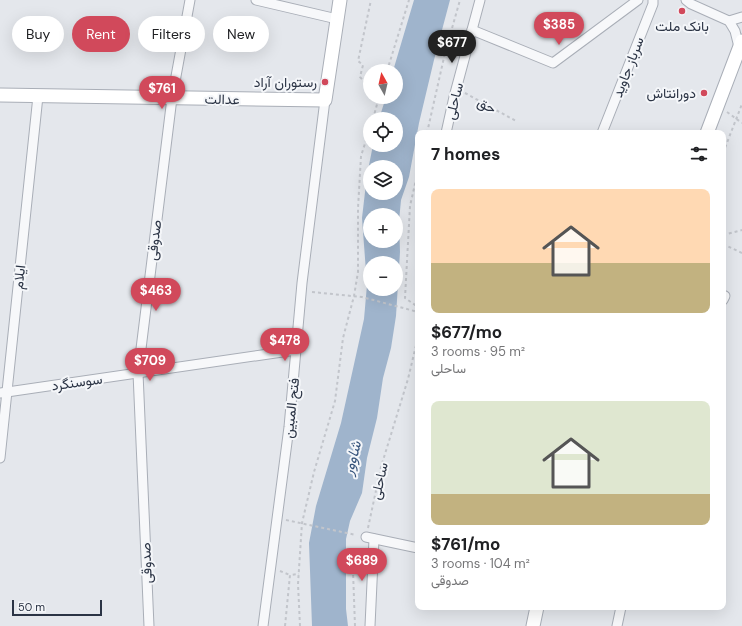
<!DOCTYPE html>
<html lang="en">
<head>
<meta charset="utf-8">
<style>
  body { margin:0; font-family:"DM Sans",Vazirmatn,sans-serif; background:#f6f6f6; color:#202124; height:100vh; display:flex; flex-direction:column; font-size:15px; white-space:nowrap }
  * { box-sizing:border-box; margin:0 }
  p { font-size:13px; color:#757577 }
  .icon { flex:none; width:22px; height:22px; fill:none; stroke:currentColor; stroke-width:2; stroke-linecap:round; stroke-linejoin:round }
  .map { position:relative; flex:1; overflow:hidden }
  .details { position:absolute; left:415px; top:130px; width:311px; height:480px; display:flex; flex-direction:column; background:#fff; border-radius:8px; box-shadow:0 4px 16px #0002 }
  .details>* { flex:none }
  .guide { position:absolute; left:12px; top:16px; width:343px; height:36px; display:flex; gap:8px }
  .needle { width:26px; rotate:352deg }
  .controls { position:absolute; left:363px; top:64px; display:grid; gap:8px }
  .controls a { display:grid; place-items:center; width:40px; height:40px; border-radius:50%; background:#fff; box-shadow:0 4px 16px #0002; font-size:20px }
  .scale { position:absolute; left:12px; bottom:10px; width:90px; box-sizing:border-box; padding-left:4px; border:2px solid #2b3445; border-top:0; font-size:11px; line-height:14px; white-space:nowrap; color:#2b3445; -webkit-text-stroke:3px #f4f6f9; paint-order:stroke }
  .price { position:absolute; translate:-50% -34px; padding:0 9px; border-radius:14px; background:#d1495b; color:#fff; font-size:13px; line-height:26px; filter:drop-shadow(0 1px 2px #0008) }
  .price::after { content:''; position:absolute; left:50%; top:24px; width:12px; height:9px; margin-left:-6px; background:inherit; clip-path:polygon(0 0,100% 0,50% 100%) }
  .price.on { background:#222; color:#fff }
  ul { padding:0; list-style:none }
  li { display:grid; align-content:center; gap:8px; height:212px; padding:0 16px }
  li span { display:grid; place-items:center; height:124px; border-radius:8px; color:#555 }
  li>.icon { margin-inline-start:auto }
  span .icon { width:72px; height:72px; fill:#fffc; stroke-width:1 }
  li b { font-size:17px }
  h2 { display:flex; justify-content:space-between; align-items:center; height:48px; padding:0 16px; font-size:17px }
  .tag { padding:0 14px; border-radius:18px; background:#fff; box-shadow:0 4px 16px #0002; font-size:14px; line-height:36px }
  .tag.on { background:#d1495b; color:#fff }
  .map>svg:first-child { display:block }
  .water { fill:#9fb4cc; fill-rule:evenodd }
  .lines { fill:none; stroke-linecap:round; stroke-linejoin:round }
  .street-casing { stroke:#a9aeb7; stroke-width:11 }
  .secondary-casing { stroke:#a9aeb7; stroke-width:15 }
  .path { stroke:#c2c5cb; stroke-width:2; stroke-dasharray:3 3; stroke-linecap:butt }
  .street { stroke:#f7f8fa; stroke-width:9 }
  .secondary { stroke:#fff; stroke-width:13 }
  .poi-dot { fill:#d1495b; stroke:#f4f6f9; stroke-width:1.5 }
  .labels { text-anchor:middle; dominant-baseline:central; stroke-width:4; stroke-linejoin:round; paint-order:stroke }
  .poi-label { font-size:14px; fill:#2b3445; stroke:#f4f6f9; text-anchor:end }
  .street-label { font-size:14px; fill:#2b3445; stroke:#f4f6f9 }
  .water-label { font-size:15px; font-style:italic; fill:#34527a; stroke:#f4f6f9 }
</style>
</head>
<body>
<div class="map">
<svg width="742" height="626" viewBox="0 0 742 626">
  <rect width="100%" height="100%" fill="#e4e7ec"/>
  <path class="water" d="M414,0h36l-16,60 -15,63 -10,54 -8,23 -2,21 1,31 -4,64 -5,32 -8,30 -6,40 -10,40 -5,35 -12,28 -4,18v70l2,17h-36l-3,-83 7,-37 25,-83 23,-104 3,-34 -5,-67 5,-43 6,-30h23v-26h-17l7,-22h10v-26h-3zM370,167h26v26h-26zM370,215h26v26h-26zM370,263h26v26h-26z"/>
  <g class="lines">
    <defs>
      <g id="street">
        <polyline points="256,0 337,19"/>
        <polyline points="686,0 691,4 729,21 735,31 739,47"/>
        <polyline points="729,21 742,17"/>
        <polyline points="472,30 553,63 638,0"/>
        <polyline points="446,133 454,97 480,0"/>
        <polyline points="602,133 653,4 653,0"/>
        <polyline points="723,295 725,296 723,300"/>
        <polyline points="0,393 296,350"/>
        <polyline points="0,458 38,96"/>
        <polyline points="366,537 418,548"/>
        <polyline points="149,626 138,373 172,98 190,0"/>
        <polyline points="263,626 289,427 302,283 325,100"/>
        <polyline points="370,626 374,539"/>
        <polyline points="617,626 621,607"/>
      </g>
      <g id="secondary">
        <polyline points="0,95 325,100 340,0"/>
        <polyline points="707,133 742,41"/>
        <polyline points="533,626 537,607"/>
      </g>
    </defs>
    <use href="#street" class="street-casing"/>
    <use href="#secondary" class="secondary-casing"/>
    <g class="path">
      <polyline points="387,71 409,0"/>
      <polyline points="370,88 360,77 363,65 358,61 371,0"/>
      <polyline points="465,93 516,121"/>
      <polyline points="727,112 742,123"/>
      <polyline points="373,119 379,97"/>
      <polyline points="427,133 445,53 460,0"/>
      <polyline points="723,153 742,104"/>
      <polyline points="418,171 410,206 405,298 418,307"/>
      <polyline points="723,235 742,230"/>
      <polyline points="723,244 742,253"/>
      <polyline points="312,292 362,297 418,312"/>
      <polyline points="286,520 356,535"/>
      <polyline points="368,528 381,467 408,379 418,337"/>
      <polyline points="280,571 290,575"/>
      <polyline points="285,626 290,575 299,574"/>
      <polyline points="300,626 298,584 302,523 314,472 335,401 343,338 354,296 358,272 358,208 361,156 370,128"/>
      <polyline points="355,626 353,571 362,556"/>
    </g>
    <use href="#street" class="street"/>
    <use href="#secondary" class="secondary"/>
  </g>
  <g class="poi-dot">
    <circle cx="682" cy="11" r="4"/>
    <circle cx="325" cy="82" r="4"/>
    <circle cx="704" cy="93" r="4"/>
  </g>
  <g class="labels">
    <g class="poi-label">
      <text x="682" y="26" text-anchor="middle">بانک ملت</text>
      <text x="317" y="82">رستوران آراد</text>
      <text x="696" y="93">دورانتاش</text>
    </g>
    <g class="street-label">
      <text transform="translate(628 67) rotate(-69)">سرباز جاوید</text>
      <text transform="translate(222 99) rotate(1)">عدالت</text>
      <text transform="translate(454 101) rotate(-76)">ساحلی</text>
      <text transform="translate(487 105) rotate(28)">حق</text>
      <text transform="translate(154 240) rotate(-83)">صدوقی</text>
      <text transform="translate(19 277) rotate(-84)">ایلام</text>
      <text transform="translate(77 382) rotate(-8)">سوسنگرد</text>
      <text transform="translate(291 408) rotate(-84)">فتح المبین</text>
      <text transform="translate(379 481) rotate(-77)">ساحلی</text>
      <text transform="translate(146 563) rotate(-92)">صدوقی</text>
    </g>
    <g class="water-label">
      <text transform="translate(352 458) rotate(-75)">شاوور</text>
    </g>
  </g>
</svg>
<div class="controls">
<a><svg class="needle" viewBox="-14 -14 28 28"><path d="M0-13l5 13h-10z" fill="#e53935"/><path d="M0 13l5-13h-10z" fill="#757577"/></svg></a>
<a><svg class="icon" aria-label="locate" viewBox="0 0 24 24"><circle cx="12" cy="12" r="6"/><path d="M12 2v4M12 18v4M2 12h4M18 12h4"/></svg></a>
<a><svg class="icon" aria-label="layers" viewBox="0 0 24 24"><path d="M12 4l9 5-9 5-9-5zM3 14l9 5 9-5"/></svg></a>
<a>+</a>
<a>−</a>
</div>
<div class="scale">50 m</div>
<b class="price" style="left:559px;top:46px">$385</b>
<b class="price on" style="left:452px;top:64px">$677</b>
<b class="price" style="left:162px;top:110px">$761</b>
<b class="price" style="left:156px;top:312px">$463</b>
<b class="price" style="left:285px;top:362px">$478</b>
<b class="price" style="left:150px;top:382px">$709</b>
<b class="price" style="left:362px;top:582px">$689</b>
<div class="guide">
<a class="tag">Buy</a>
<a class="tag on">Rent</a>
<a class="tag">Filters</a>
<a class="tag">New</a>
</div>
<section class="details">
<h2>7 homes<svg class="icon" aria-label="filters" viewBox="0 0 24 24"><path d="M4 7h16M4 17h16"/><circle cx="9" cy="7" r="2"/><circle cx="15" cy="17" r="2"/></svg></h2>
<ul>
<li><span style="background:linear-gradient(#ffd9b3 60%,#c2b280 0)"><svg class="icon" aria-label="home" viewBox="0 0 24 24"><path d="M3 11l9-7 9 7M6 9v11h12V9"/></svg></span><div><b>$677/mo</b><p>3 rooms · 95 m²</p><p>ساحلی</p></div></li>
<li><span style="background:linear-gradient(#dfe7d0 75%,#c2b280 0)"><svg class="icon" aria-label="home" viewBox="0 0 24 24"><path d="M3 11l9-7 9 7M6 9v11h12V9"/></svg></span><div><b>$761/mo</b><p>3 rooms · 104 m²</p><p>صدوقی</p></div></li>
</ul>
</section>
</div>
</body>
</html>
